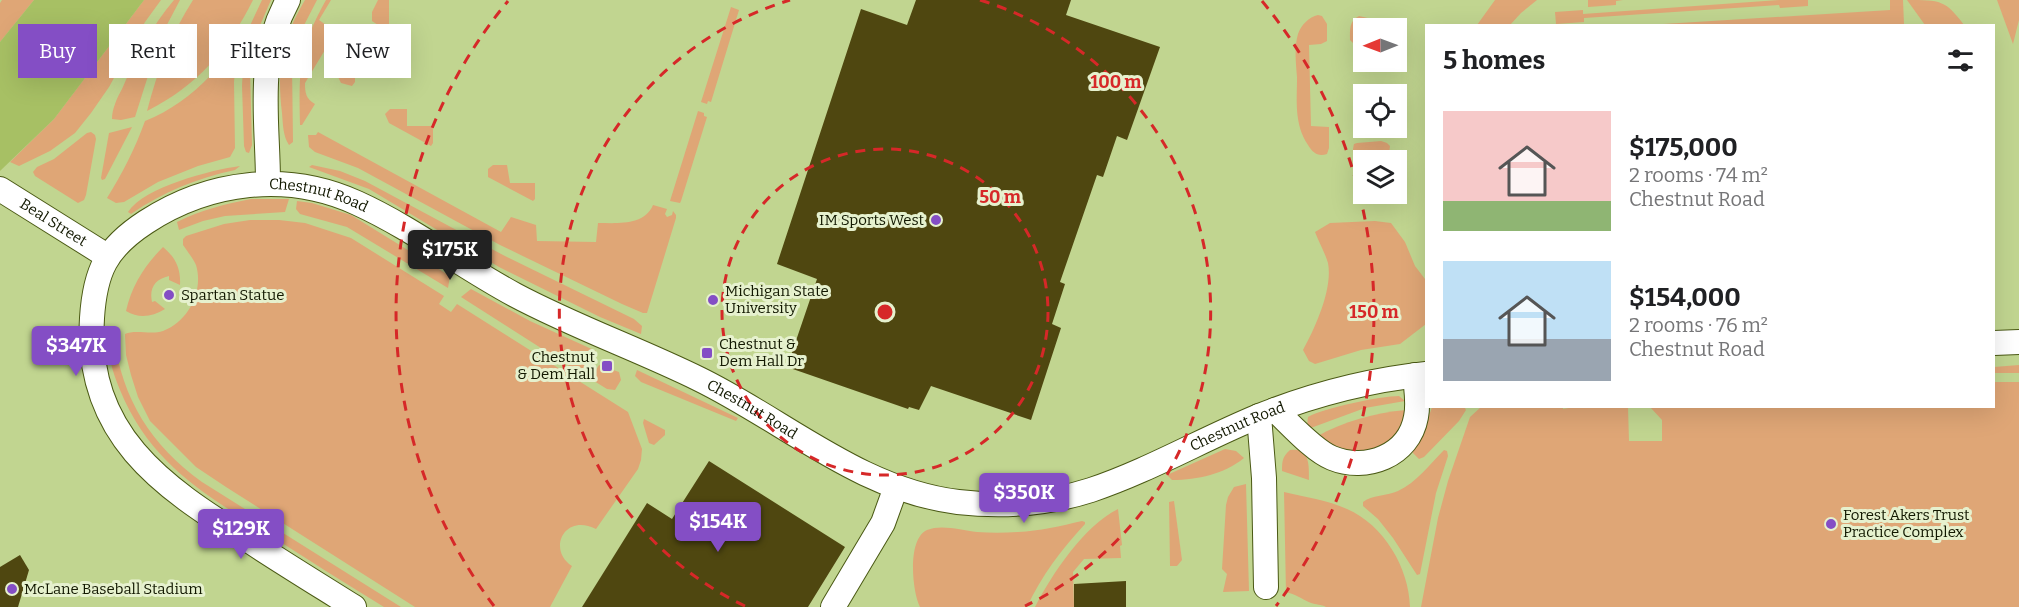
<!DOCTYPE html>
<html lang="en">
<head>
<meta charset="utf-8">
<style>
  body { margin:0; font-family:Bitter,serif; background:#f2f2f2; color:#202124; height:100vh; display:flex; flex-direction:column; font-size:22px; white-space:nowrap }
  * { box-sizing:border-box; margin:0 }
  p { font-size:20px; color:#757577 }
  .icon { flex:none; width:33px; height:33px; fill:none; stroke:currentColor; stroke-width:2; stroke-linecap:round; stroke-linejoin:round }
  .map { position:relative; flex:1; overflow:hidden }
  .drawer { position:absolute; left:1425px; top:24px; width:570px; height:384px; display:flex; flex-direction:column; background:#fff; border-radius:0px; box-shadow:0 6px 24px #0002 }
  .drawer>* { flex:none }
  .hud { position:absolute; left:18px; top:24px; width:570px; height:54px; display:flex; gap:12px }
  .needle { width:39px; rotate:269deg }
  .tools { position:absolute; left:1353px; top:18px; display:grid; gap:12px }
  .tools a { display:grid; place-items:center; width:54px; height:54px; border-radius:0px; background:#fff; box-shadow:0 6px 24px #0002; font-size:30px }
  .price { position:absolute; translate:-50% -51px; padding:0 14px; border-radius:6px; background:#844ec5; color:#fff; font-size:20px; line-height:39px; filter:drop-shadow(0 2px 3px #0008) }
  .price::after { content:''; position:absolute; left:50%; top:36px; width:18px; height:14px; margin-left:-9px; background:inherit; clip-path:polygon(0 0,100% 0,50% 100%) }
  .price.active { background:#222; color:#fff }
  ul { padding:0; list-style:none }
  li { display:flex; align-items:center; gap:18px; height:150px; padding:0 18px }
  li span { display:grid; place-items:center; flex:none; width:168px; height:120px; border-radius:0px; color:#555 }
  li>.icon { margin-inline-start:auto }
  span .icon { width:72px; height:72px; fill:#fffc; stroke-width:1 }
  li b { font-size:26px }
  h2 { display:flex; justify-content:space-between; align-items:center; height:72px; padding:0 18px; font-size:26px }
  .chip { padding:0 21px; border-radius:0px; background:#fff; box-shadow:0 6px 24px #0002; font-size:21px; line-height:54px }
  .chip.active { background:#844ec5; color:#fff }
  .map>svg:first-child { display:block }
  .green { fill:#dfa676 }
  .water { fill:#a7c064 }
  .building { fill:#4f4710 }
  .lines { fill:none; stroke-linecap:round; stroke-linejoin:round }
  .minor-casing { stroke:#4a5914; stroke-width:26 }
  .minor { stroke:#fff; stroke-width:24 }
  .ring { fill:none; stroke:#d62828; stroke-width:3; stroke-dasharray:10 8 }
  .poi-dot { fill:#844ec5; stroke:#e6f1ce; stroke-width:2 }
  .labels { text-anchor:middle; dominant-baseline:central; stroke-width:6; stroke-linejoin:round; paint-order:stroke }
  .street-label { font-size:15px; fill:#121800; stroke:#e6f1ce }
  .poi-label { font-size:15px; fill:#121800; stroke:#e6f1ce; text-anchor:start }
  .centre { fill:#d62828; stroke:#e6f1ce; stroke-width:3 }
  .ring-label { font-size:18px; text-anchor:middle; font-weight:bold; fill:#d62828; stroke:#e6f1ce; stroke-width:6; stroke-linejoin:round; paint-order:stroke }
</style>
</head>
<body>
<div class="map">
<svg width="2019" height="607" viewBox="0 0 2019 607">
  <rect width="100%" height="100%" fill="#c1d590"/>
  <g class="green">
    <polygon points="2,0 34,0 0,42 0,3"/>
    <polygon points="144,0 161,0 145,22 109,87 91,113 75,133 50,151 19,166 10,162 54,119"/>
    <path d="M174,0h6l-20,38 -25,79 -14,3 -9,-1c0,-10 5,-21 10,-30 14,-32 29,-62 52,-89z"/>
    <path d="M193,0h60c-25,50 -55,85 -106,111 10,-39 24,-77 46,-111z"/>
    <polygon points="262,0 271,0 258,30 252,58 250,72 252,145 249,153 246,152 244,146 242,86 244,49 247,32"/>
    <path d="M305,0h12l-17,33 -8,31 1,78 -4,3c-6,-9 -6,-20 -7,-32 -5,-46 -1,-72 23,-113z"/>
    <path d="M326,0h5l-12,20 13,9 2,6 -29,48c0,10 1,16 10,21l-13,21h-2c-1,-56 -2,-75 26,-125z"/>
    <polygon points="378,0 389,0 389,26 381,27 372,21 372,12"/>
    <polygon points="1495,0 1537,0 1521,13 1510,25 1477,25"/>
    <polygon points="1588,0 1623,0 1616,1 1616,5 1588,7"/>
    <polygon points="1779,0 1808,0 1808,6 1780,8 1779,5 1584,18 1584,22 1556,24 1555,12 1583,10 1583,14"/>
    <polygon points="1890,0 1903,0 1904,24 1900,26 1647,25 1890,10"/>
    <path d="M1907,0c34,0 38,0 57,25h-39z"/>
    <polygon points="1997,0 2019,0 2019,20 2013,44"/>
    <polygon points="731,7 739,10 711,102 708,101 707,104 701,102"/>
    <path d="M1318,15l4,1 5,8v17l-6,3 -12,1 2,81 18,1v21l-2,6c-9,3 -14,-1 -19,-9 -14,-21 -11,-44 -11,-68 -1,-14 -3,-30 1,-43 3,-9 11,-17 20,-19z"/>
    <path d="M1359,16l13,3 9,9h-17l-1,15 -9,1 -4,-4c0,-11 -1,-19 9,-24z"/>
    <path d="M236,47l1,1 -3,34 1,66 -5,9 -32,9 -40,16 -34,20 -8,1 -9,-5c15,-24 28,-49 38,-77 25,-10 47,-26 66,-46 8,-8 16,-20 25,-28z"/>
    <polygon points="352,50 355,56 355,82 352,86 341,83 337,75 347,53"/>
    <polygon points="390,109 407,109 407,126 433,126 433,143 431,146 389,123 385,114"/>
    <polygon points="698,111 704,113 704,116 707,117 681,201 680,203 670,201"/>
    <polygon points="132,127 105,179 102,180 101,178 109,133"/>
    <polygon points="91,132 95,135 96,139 86,195 84,200 78,203 35,176 33,172 37,167 54,159 87,133"/>
    <path d="M318,132l183,100 10,-15 25,8 1,16 59,1 2,-19c19,0 46,3 55,-18l14,4 -2,5 2,3 5,-2 1,-4 3,4v3l-29,95h-4l-21,-9 -122,-59 -142,-77 -43,-16 -6,-5 -1,-12h8z"/>
    <path d="M1381,141l6,2 3,3 -2,14h-24l-1,6c-9,-4 -12,-11 -9,-22l3,-1z"/>
    <polygon points="312,165 340,171 365,181 503,255 634,319 642,326 641,334 600,317 499,267 369,189 309,167"/>
    <polygon points="493,165 507,165 510,183 535,183 535,199 533,201 488,177 488,169"/>
    <path d="M240,166l-5,4c-38,8 -72,22 -104,44l-3,-2c16,-25 83,-42 112,-46z"/>
    <path d="M251,199h38l-4,13 -60,4 -22,5 -24,9 -2,-8c24,-12 48,-18 74,-23z"/>
    <polygon points="297,201 312,203 351,215 450,276 448,288 347,227 300,214 296,209"/>
    <path d="M250,220h29l26,3 46,15 93,58 -5,8 12,8 6,-8 171,108 14,37 -1,11 -3,9 -42,60c-32,-16 -49,21 -24,37l-22,41h-135l-189,-120 -30,-20 -46,-46 -12,-24 -7,-22 -5,-20 -1,-21c10,-5 26,1 38,-3 25,-9 41,-40 33,-66 -3,-7 -9,-14 -13,-20v-6l3,-3 38,-12z"/>
    <path d="M1375,221l16,2 14,19 10,24 10,13 1,45 -26,20 -39,6 -46,14 -6,-3 -6,-11c12,-22 30,-61 25,-87 -3,-10 -9,-21 -13,-31l15,-9z"/>
    <path d="M163,247c12,10 18,21 17,38l-11,-5v-4c-14,3 -20,12 -17,26l3,-1 10,8c-13,8 -26,10 -39,2 6,-26 19,-46 37,-64z"/>
    <polygon points="471,289 530,321 596,351 585,371 577,371 461,297"/>
    <path d="M107,332l7,5c8,62 37,108 88,145l199,125h-17c-38,-23 -75,-47 -113,-71 -65,-41 -120,-71 -151,-146 -8,-19 -13,-38 -13,-58z"/>
    <polygon points="599,365 619,372 621,380 615,390 607,389 594,381 593,375"/>
    <polygon points="2019,365 2019,373 1994,373 1994,367"/>
    <polygon points="637,370 738,418 736,421 641,382 635,376"/>
    <polygon points="1994,382 2019,382 2019,607 1421,607 1438,518 1448,481 1470,417 1481,407 1563,406 1563,409 1580,406 1628,407 1629,441 1662,441 1662,420 1650,407 1994,406"/>
    <path d="M1399,396l6,5 -40,7 -57,21 -1,-3 1,-9c15,-9 73,-21 91,-21z"/>
    <polygon points="1461,406 1465,408 1466,410 1459,421 1424,457 1419,459 1413,453 1412,450 1423,434 1432,407"/>
    <path d="M1406,410c-11,52 -52,48 -90,27 28,-16 58,-24 90,-27z"/>
    <polygon points="644,419 665,430 665,435 654,445 649,443 643,423"/>
    <path d="M1225,449l11,2 8,7c-20,16 -46,22 -72,22l-5,-5z"/>
    <path d="M1290,450c20,-3 19,15 19,30l-27,-9c0,-9 0,-14 8,-21z"/>
    <path d="M1444,450l3,1 1,5 -12,37 -16,81 -3,1 -24,-37 -15,-19 -15,-13v-4c8,-7 25,-6 35,-11 19,-9 31,-26 46,-41z"/>
    <polygon points="1246,484 1249,591 1223,592 1227,574 1222,569 1226,505 1228,497 1234,487"/>
    <path d="M1284,492c20,5 44,8 63,17 37,16 62,59 63,98h-84c-5,-3 -10,-2 -15,-4 -9,-4 -16,-9 -25,-11z"/>
    <polygon points="1174,501 1182,560 1177,566 1170,566 1169,502"/>
    <path d="M1118,509l4,36 -2,1 1,12 -37,1 -11,13 1,35h-39c17,-33 49,-81 83,-98z"/>
    <path d="M1082,521l3,1v2c-24,26 -43,51 -58,83h-107c-8,-16 -13,-68 7,-77 14,-6 34,0 50,2 13,1 27,1 41,0 21,-1 43,-6 64,-11z"/>
  </g>
  <polygon class="water" points="34,0 144,0 54,119 0,171 0,42"/>
  <g class="building">
    <polygon points="916,0 1071,0 1066,15 1160,47 1127,140 1117,136 1103,177 1097,175 1060,282 1065,284 1052,324 1061,328 1031,420 931,386 919,410 909,407 908,409 787,367 817,279 777,264 861,9 907,25"/>
    <polygon points="709,461 845,547 808,607 582,607 647,503 672,519"/>
    <polygon points="20,555 29,570 18,607 0,607 0,567"/>
    <polygon points="1126,581 1126,607 1074,607 1074,584"/>
  </g>
  <g class="lines">
    <defs>
      <g id="minor">
        <path d="M268,183c0,-65 -13,-123 20,-183"/>
        <path id="s1" d="M0,189l107,67"/>
        <polyline points="1994,343 2019,342"/>
        <path d="M1275,410c15,14 39,41 57,48 34,14 77,-2 84,-41 3,-14 0,-28 -1,-42"/>
        <polyline points="1259,416 1264,478 1266,587"/>
        <path id="s2" d="M354,607c-35,-22 -71,-44 -106,-67 -87,-54 -163,-106 -156,-222 3,-47 14,-70 54,-96 63,-41 141,-51 211,-19 55,25 104,63 158,92 60,32 123,54 184,84 86,42 161,111 259,123 45,5 90,2 133,-12 57,-19 112,-51 168,-74 53,-21 110,-36 167,-42"/>
        <polyline points="833,607 883,523 896,487"/>
      </g>
    </defs>
    <use href="#minor" class="minor-casing"/>
    <use href="#minor" class="minor"/>
  </g>
  <g class="ring">
    <circle cx="885" cy="312" r="163"/>
    <path d="M745 606A326 326 0 0 1 790 0M980 0A326 326 0 0 1 1025 606"/>
    <path d="M494 606A489 489 0 0 1 508 1M1262 1A489 489 0 0 1 1276 606"/>
  </g>
  <g class="poi-dot">
    <circle cx="936" cy="220" r="6"/>
    <circle cx="169" cy="295" r="6"/>
    <circle cx="713" cy="300" r="6"/>
    <rect x="701" y="347" width="12" height="12" rx="3"/>
    <rect x="601" y="360" width="12" height="12" rx="3"/>
    <circle cx="1831" cy="524" r="6"/>
    <circle cx="12" cy="589" r="6"/>
  </g>
  <g class="labels">
    <g class="street-label">
      <text stroke="none"><textPath href="#s2" startOffset="711">Chestnut Road</textPath></text>
      <text stroke="none"><textPath href="#s1" startOffset="63">Beal Street</textPath></text>
      <text stroke="none"><textPath href="#s2" startOffset="1197">Chestnut Road</textPath></text>
      <text stroke="none"><textPath href="#s2" startOffset="1719">Chestnut Road</textPath></text>
    </g>
    <g class="poi-label">
      <text x="924" y="220" text-anchor="end">IM Sports West</text>
      <text x="725" y="291">Michigan State<tspan x="725" dy="17">University</tspan></text>
      <text x="181" y="295">Spartan Statue</text>
      <text x="719" y="344">Chestnut &amp;<tspan x="719" dy="17">Dem Hall Dr</tspan></text>
      <text x="595" y="357" text-anchor="end">Chestnut<tspan x="595" dy="17">&amp; Dem Hall</tspan></text>
      <text x="1843" y="515">Forest Akers Trust<tspan x="1843" dy="17">Practice Complex</tspan></text>
      <text x="24" y="589">McLane Baseball Stadium</text>
    </g>
  </g>
  <circle cx="885" cy="312" r="9" class="centre"/>
  <g class="ring-label">
    <text x="1116" y="88">100 m</text>
    <text x="1000" y="203">50 m</text>
    <text x="1374" y="318">150 m</text>
  </g>
</svg>
<div class="tools">
<a><svg class="needle" viewBox="-14 -14 28 28"><path d="M0-13l5 13h-10z" fill="#e53935"/><path d="M0 13l5-13h-10z" fill="#757577"/></svg></a>
<a><svg class="icon" aria-label="locate" viewBox="0 0 24 24"><circle cx="12" cy="12" r="6"/><path d="M12 2v4M12 18v4M2 12h4M18 12h4"/></svg></a>
<a><svg class="icon" aria-label="layers" viewBox="0 0 24 24"><path d="M12 4l9 5-9 5-9-5zM3 14l9 5 9-5"/></svg></a>
</div>
<b class="price active" style="left:450px;top:281px">$175K</b>
<b class="price" style="left:76px;top:377px">$347K</b>
<b class="price" style="left:1024px;top:524px">$350K</b>
<b class="price" style="left:718px;top:553px">$154K</b>
<b class="price" style="left:241px;top:560px">$129K</b>
<div class="hud">
<a class="chip active">Buy</a>
<a class="chip">Rent</a>
<a class="chip">Filters</a>
<a class="chip">New</a>
</div>
<section class="drawer">
<h2>5 homes<svg class="icon" aria-label="filters" viewBox="0 0 24 24"><path d="M4 7h16M4 17h16"/><circle cx="9" cy="7" r="2"/><circle cx="15" cy="17" r="2"/></svg></h2>
<ul>
<li><span style="background:linear-gradient(#f6c9c9 75%,#8fb573 0)"><svg class="icon" aria-label="home" viewBox="0 0 24 24"><path d="M3 11l9-7 9 7M6 9v11h12V9"/></svg></span><div><b>$175,000</b><p>2 rooms · 74 m²</p><p>Chestnut Road</p></div></li>
<li><span style="background:linear-gradient(#bfe0f5 65%,#9aa5b1 0)"><svg class="icon" aria-label="home" viewBox="0 0 24 24"><path d="M3 11l9-7 9 7M6 9v11h12V9"/></svg></span><div><b>$154,000</b><p>2 rooms · 76 m²</p><p>Chestnut Road</p></div></li>
</ul>
</section>
</div>
</body>
</html>
